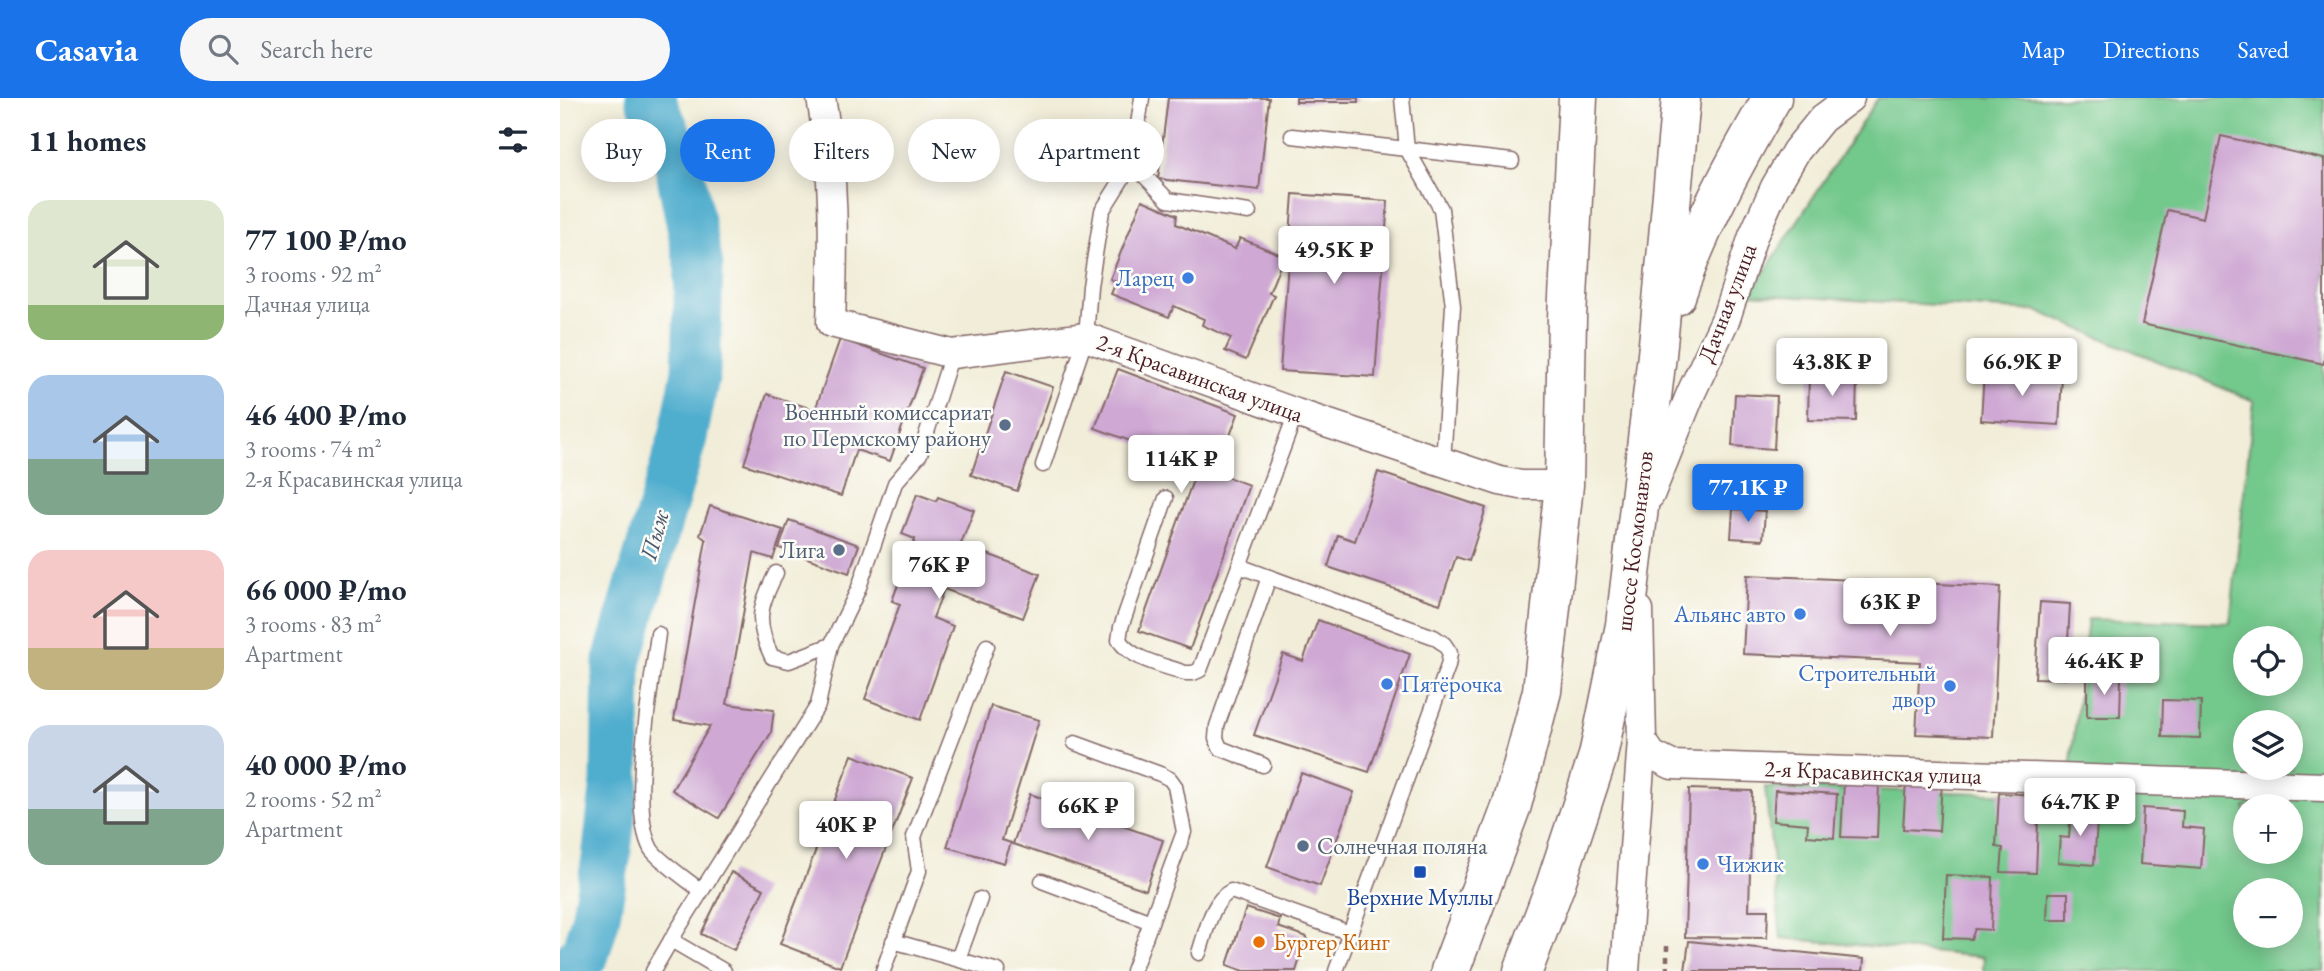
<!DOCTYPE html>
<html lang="en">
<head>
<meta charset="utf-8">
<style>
  body { margin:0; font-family:"EB Garamond",serif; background:#f6f6f7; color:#1f2937; height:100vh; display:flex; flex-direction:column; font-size:26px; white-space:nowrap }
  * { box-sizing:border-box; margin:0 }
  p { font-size:23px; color:#747a83 }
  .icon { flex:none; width:38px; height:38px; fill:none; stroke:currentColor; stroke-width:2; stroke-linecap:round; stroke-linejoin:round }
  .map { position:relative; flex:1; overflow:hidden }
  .panel { display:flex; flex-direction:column; background:#fff; width:560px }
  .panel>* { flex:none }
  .banner { position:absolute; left:21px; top:21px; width:665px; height:63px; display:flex; gap:14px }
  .controls { position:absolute; left:1673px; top:528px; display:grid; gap:14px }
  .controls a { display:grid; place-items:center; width:70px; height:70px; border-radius:50%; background:#fff; box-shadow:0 4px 18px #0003; font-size:35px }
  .price { position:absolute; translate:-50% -60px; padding:0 16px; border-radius:7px; background:#fff; color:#222; font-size:23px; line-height:46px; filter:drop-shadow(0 2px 4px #0008) }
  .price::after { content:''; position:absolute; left:50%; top:42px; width:21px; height:16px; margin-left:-10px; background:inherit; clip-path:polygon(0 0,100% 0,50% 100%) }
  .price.active { background:#1a73e8; color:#fff }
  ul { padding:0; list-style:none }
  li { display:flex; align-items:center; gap:21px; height:175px; padding:0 28px }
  li span { display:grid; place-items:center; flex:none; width:196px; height:140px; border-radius:21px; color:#555 }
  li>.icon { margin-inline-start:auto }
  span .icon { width:84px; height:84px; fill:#fffc; stroke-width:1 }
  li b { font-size:30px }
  h2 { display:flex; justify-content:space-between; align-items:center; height:84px; padding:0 28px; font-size:30px }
  .pill { padding:0 24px; border-radius:32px; background:#fff; box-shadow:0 4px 18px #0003; font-size:24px; line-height:63px }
  .pill.active { background:#1a73e8; color:#fff }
  header { display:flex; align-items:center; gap:42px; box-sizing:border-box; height:98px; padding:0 35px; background:#1a73e8; color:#fff }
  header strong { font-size:33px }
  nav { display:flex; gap:38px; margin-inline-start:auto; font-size:24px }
  .search { width:490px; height:63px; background:#f6f6f7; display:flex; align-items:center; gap:18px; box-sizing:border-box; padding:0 24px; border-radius:38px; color:#747a83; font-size:26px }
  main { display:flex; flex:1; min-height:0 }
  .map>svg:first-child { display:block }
  .green { fill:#73c88c; stroke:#5e745c; stroke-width:2; fill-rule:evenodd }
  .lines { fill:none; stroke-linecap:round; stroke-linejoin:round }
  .river { stroke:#50adce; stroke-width:49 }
  .building { fill:#cfa9d4 }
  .service-casing { stroke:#846768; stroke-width:17 }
  .minor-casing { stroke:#846768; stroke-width:31 }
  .primary-casing { stroke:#846768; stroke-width:41 }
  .path { stroke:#846768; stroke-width:4.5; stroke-dasharray:5 5; stroke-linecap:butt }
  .service { stroke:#fff; stroke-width:14 }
  .minor { stroke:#fff; stroke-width:28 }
  .primary { stroke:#fff; stroke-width:38 }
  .shop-dot { fill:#3f7fe0; stroke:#fdfcf7; stroke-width:2.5 }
  .service-dot { fill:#5c6f8a; stroke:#fdfcf7; stroke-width:2.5 }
  .transit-dot { fill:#1a4fb4; stroke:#fdfcf7; stroke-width:2.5 }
  .food-dot { fill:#e8710a; stroke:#fdfcf7; stroke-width:2.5 }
  .labels { text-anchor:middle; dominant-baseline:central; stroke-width:5; stroke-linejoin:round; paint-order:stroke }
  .shop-label { font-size:23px; fill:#366cbe; stroke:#fdfcf7; text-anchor:end }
  .street-label { font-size:23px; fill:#4a1f2b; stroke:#fdfcf7 }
  .service-label { font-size:23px; fill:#4e5e75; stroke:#fdfcf7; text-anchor:end }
  .transit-label { font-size:23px; fill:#164399; stroke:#fdfcf7 }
  .food-label { font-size:23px; fill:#c56008; stroke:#fdfcf7; text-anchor:start }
  .water-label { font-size:24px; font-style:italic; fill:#4c586c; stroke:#fdfcf7 }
</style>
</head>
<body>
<header>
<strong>Casavia</strong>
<div class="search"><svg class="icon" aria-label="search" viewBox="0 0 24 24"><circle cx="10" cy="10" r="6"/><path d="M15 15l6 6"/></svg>Search here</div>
<nav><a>Map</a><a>Directions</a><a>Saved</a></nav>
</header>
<main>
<section class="panel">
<h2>11 homes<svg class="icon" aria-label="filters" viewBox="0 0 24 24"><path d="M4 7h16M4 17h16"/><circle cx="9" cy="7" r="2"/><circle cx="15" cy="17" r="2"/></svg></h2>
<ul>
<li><span style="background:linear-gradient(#dfe7d0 75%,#8fb573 0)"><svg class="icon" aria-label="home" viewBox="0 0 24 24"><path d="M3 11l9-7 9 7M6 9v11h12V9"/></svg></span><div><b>77 100 ₽/mo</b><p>3 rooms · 92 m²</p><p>Дачная улица</p></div></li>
<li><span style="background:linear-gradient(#a9c7e8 60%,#7fa58c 0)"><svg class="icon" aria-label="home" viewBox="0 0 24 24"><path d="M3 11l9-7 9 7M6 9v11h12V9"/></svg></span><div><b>46 400 ₽/mo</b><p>3 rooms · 74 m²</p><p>2-я Красавинская улица</p></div></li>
<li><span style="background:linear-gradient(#f6c9c9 70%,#c2b280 0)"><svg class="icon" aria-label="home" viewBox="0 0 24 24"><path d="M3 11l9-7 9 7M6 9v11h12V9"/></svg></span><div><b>66 000 ₽/mo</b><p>3 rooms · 83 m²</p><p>Apartment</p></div></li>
<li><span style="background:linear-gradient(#c9d6e8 60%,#7fa58c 0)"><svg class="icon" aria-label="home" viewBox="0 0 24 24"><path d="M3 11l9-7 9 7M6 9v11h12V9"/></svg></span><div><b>40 000 ₽/mo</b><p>2 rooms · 52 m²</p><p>Apartment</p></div></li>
</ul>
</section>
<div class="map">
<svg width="1764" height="873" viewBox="0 0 1764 873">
  <rect width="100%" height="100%" fill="#fdfcf7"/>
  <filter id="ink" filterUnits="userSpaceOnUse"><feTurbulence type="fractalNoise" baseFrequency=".0143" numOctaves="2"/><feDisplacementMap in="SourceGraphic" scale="14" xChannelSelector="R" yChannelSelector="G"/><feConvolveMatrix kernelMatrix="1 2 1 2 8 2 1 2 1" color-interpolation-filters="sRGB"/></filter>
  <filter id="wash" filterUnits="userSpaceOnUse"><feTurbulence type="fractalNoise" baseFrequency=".00686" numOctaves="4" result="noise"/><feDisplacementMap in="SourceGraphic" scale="28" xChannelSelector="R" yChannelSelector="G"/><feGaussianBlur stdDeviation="1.57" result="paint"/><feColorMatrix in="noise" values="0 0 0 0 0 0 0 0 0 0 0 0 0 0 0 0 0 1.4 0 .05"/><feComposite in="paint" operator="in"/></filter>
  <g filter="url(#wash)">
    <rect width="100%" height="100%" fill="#f1edd8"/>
    <path class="green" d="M1318,0h446v873h-341l1,-14 -203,-19 -16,-151 302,8 21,-176 142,4 24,-222 -217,-90 -287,-17zM1685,541h46v45h-46zM1685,625h46v45h-46zM1685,709h46v45h-46zM1685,793h46v45h-46z"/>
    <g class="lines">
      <polyline class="river" points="8,873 25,856 35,822 46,761 55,684 57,563 123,339 136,274 139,168 117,58 90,0"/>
    </g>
    <g id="blocks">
      <g class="building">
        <polygon points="608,0 709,0 699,92 598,81"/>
        <rect x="736" y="0" width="62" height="4"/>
        <polygon points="1661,38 1764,61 1764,266 1582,226 1607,112 1643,120"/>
        <polygon points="733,96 828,103 815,279 720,273"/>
        <polygon points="582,102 617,117 616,126 675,151 680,140 724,158 709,195 714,197 686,262 665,253 671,240 642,227 644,221 614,208 609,219 551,196 556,184 550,181"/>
        <polygon points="280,241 363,270 330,363 296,352 281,398 184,366 207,296 255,312"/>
        <polygon points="558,271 678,316 656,375 689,387 630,551 579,533 638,368 535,330"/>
        <polygon points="446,273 493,289 457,393 411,377"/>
        <polygon points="1424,274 1502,279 1499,327 1421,322"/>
        <polygon points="1249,276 1297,277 1296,323 1248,322"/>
        <polygon points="1175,296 1217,298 1214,351 1172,348"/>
        <polygon points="818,374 926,410 909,463 896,459 880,506 768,469 778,437 795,443"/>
        <polygon points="357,396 376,403 378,399 414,412 401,446 480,476 463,520 384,491 373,520 393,528 360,622 305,601 340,506 332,503 355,441 342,436"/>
        <polygon points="150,408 223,432 213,461 194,455 167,606 214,612 211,635 159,720 112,692 150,628 114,622 146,442 140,437"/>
        <polygon points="1173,411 1205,413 1203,442 1171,440"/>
        <polygon points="229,422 299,447 289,475 219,450"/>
        <polygon points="1187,477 1440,489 1433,639 1356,636 1360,564 1183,556"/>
        <polygon points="1480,504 1510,506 1506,581 1475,580"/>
        <polygon points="758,522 850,556 809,674 694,637 723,556 743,563"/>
        <polygon points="1527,578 1561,579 1560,619 1527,619"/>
        <polygon points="1603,602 1641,603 1640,640 1602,639"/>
        <polygon points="431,608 479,622 442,742 451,745 444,765 387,749"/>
        <polygon points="292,657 353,680 280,869 220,846"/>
        <polygon points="741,675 794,694 760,788 707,769"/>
        <polygon points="1346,682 1382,684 1379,733 1343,731"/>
        <polygon points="1284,684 1319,686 1317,740 1281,739"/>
        <polygon points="1129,691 1192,693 1189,812 1208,812 1207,840 1125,839"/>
        <polygon points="1215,692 1277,696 1274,740 1247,738 1248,726 1213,723"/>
        <polygon points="1439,695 1479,697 1476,775 1441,774 1443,750 1436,749"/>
        <polygon points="470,696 603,742 586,792 453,746"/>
        <polygon points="1511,709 1538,710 1534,767 1498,764 1500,739 1509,740"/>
        <polygon points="1583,710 1623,713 1622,729 1644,731 1641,771 1580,766"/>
        <polygon points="171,774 204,791 174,852 141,836"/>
        <polygon points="1386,777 1433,779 1431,832 1415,831 1411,841 1383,840"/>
        <polygon points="1488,795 1508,795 1508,822 1487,822"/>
        <polygon points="686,810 720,821 718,829 747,839 736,873 684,873 667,867"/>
        <polygon points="1129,843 1304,861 1303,873 1125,873"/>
      </g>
    </g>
  </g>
  <g filter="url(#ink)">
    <use href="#blocks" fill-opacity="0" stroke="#846768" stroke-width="2"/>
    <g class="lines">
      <defs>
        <g id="service">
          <polyline points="842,0 847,51 881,111 893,208 883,364"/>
          <polyline points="732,38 952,63"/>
          <polyline points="572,65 608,102 689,114"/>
          <polyline points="736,315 679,468 874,539 884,546 890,555 888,568 776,873"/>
          <polyline points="483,367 526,239 530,188 542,113 572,65 582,0"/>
          <path d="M606,400l-45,129 -2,13c13,20 44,25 66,33h8l7,-3 39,-104"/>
          <path d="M216,475c-16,34 -22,47 -4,84l17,4 42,-16"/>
          <path d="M98,536c-6,49 -30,173 -7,215 6,10 39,33 50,42"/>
          <polyline points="515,645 600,676 610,681 615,688 624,734 573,873"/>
          <polyline points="703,667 660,650 656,640 657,628 709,479"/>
          <polyline points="482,783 591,824"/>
          <polyline points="111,842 258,607 271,547 298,492 335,385 360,356 392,256"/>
          <polyline points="333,843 438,873"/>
          <path d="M639,855c7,-20 12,-52 32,-62l119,42"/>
          <polyline points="398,861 420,801"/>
          <polyline points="93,873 111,842 164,873"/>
          <polyline points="323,873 359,773 354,739 427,548"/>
        </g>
        <g id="minor">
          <path d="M261,0c14,76 13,148 10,225l121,31 134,-17 210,76 204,68 21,4h43"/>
          <polyline points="1090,397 1131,295 1166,220 1193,138 1215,89 1236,53 1262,21 1290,0"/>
          <polyline points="1082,642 1092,657 1112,667 1764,689"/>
          <polyline points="1065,873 1082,642 1079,512"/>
        </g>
        <g id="primary">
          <path d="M1116,198c24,-70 59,-134 96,-198"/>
          <polyline points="890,873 952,707 982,593 1004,387 1007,220 1018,0"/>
          <polyline points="963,873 995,788 1038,658 1065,527 1097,257 1121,0"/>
        </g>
      </defs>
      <use href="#service" class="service-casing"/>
      <use href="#minor" class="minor-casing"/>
      <use href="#primary" class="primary-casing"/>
      <polyline class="path" points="1107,873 1107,847"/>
      <use href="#service" class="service"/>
      <use href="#minor" class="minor"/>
      <use href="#primary" class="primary"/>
    </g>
  </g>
  <g class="shop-dot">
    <circle cx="628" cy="180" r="7"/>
    <circle cx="1240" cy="516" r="7"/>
    <circle cx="827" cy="586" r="7"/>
    <circle cx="1390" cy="588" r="7"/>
    <circle cx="1143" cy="766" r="7"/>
  </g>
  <g class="service-dot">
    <circle cx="445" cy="327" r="7"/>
    <circle cx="279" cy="452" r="7"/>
    <circle cx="743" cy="748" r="7"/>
  </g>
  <rect class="transit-dot" x="853" y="767" width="14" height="14" rx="3.5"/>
  <circle class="food-dot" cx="699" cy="844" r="7"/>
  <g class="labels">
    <g class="shop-label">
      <text x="614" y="180">Ларец</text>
      <text x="1226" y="516">Альянс авто</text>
      <text x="1376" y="575">Строительный<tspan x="1376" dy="26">двор</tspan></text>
      <text x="841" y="586" text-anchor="start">Пятёрочка</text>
      <text x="1157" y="766" text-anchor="start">Чижик</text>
    </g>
    <g class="street-label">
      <text transform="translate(1167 205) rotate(-69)">Дачная улица</text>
      <text transform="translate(640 280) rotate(20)">2-я Красавинская улица</text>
      <text transform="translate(1074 443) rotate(-83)">шоссе Космонавтов</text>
      <text transform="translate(1313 674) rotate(2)">2-я Красавинская улица</text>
    </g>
    <g class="service-label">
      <text x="431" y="314">Военный комиссариат<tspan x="431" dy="26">по Пермскому району</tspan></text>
      <text x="265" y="452">Лига</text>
      <text x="757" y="748" text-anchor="start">Солнечная поляна</text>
    </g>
    <g class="transit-label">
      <text x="860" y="799">Верхние Муллы</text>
    </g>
    <g class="food-label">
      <text x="713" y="844">Бургер Кинг</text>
    </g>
    <g class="water-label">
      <text transform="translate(94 437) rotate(-74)">Пыж</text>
    </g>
  </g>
</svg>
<div class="controls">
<a><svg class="icon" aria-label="locate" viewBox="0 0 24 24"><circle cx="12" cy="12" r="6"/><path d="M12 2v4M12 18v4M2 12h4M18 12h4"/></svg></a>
<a><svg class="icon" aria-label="layers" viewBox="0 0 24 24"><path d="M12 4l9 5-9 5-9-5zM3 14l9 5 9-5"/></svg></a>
<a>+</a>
<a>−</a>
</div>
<b class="price" style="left:774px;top:188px">49.5K ₽</b>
<b class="price" style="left:1272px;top:300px">43.8K ₽</b>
<b class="price" style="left:1462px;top:300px">66.9K ₽</b>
<b class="price" style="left:621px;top:397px">114K ₽</b>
<b class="price active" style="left:1188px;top:426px">77.1K ₽</b>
<b class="price" style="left:379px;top:503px">76K ₽</b>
<b class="price" style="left:1330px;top:540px">63K ₽</b>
<b class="price" style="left:1544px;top:599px">46.4K ₽</b>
<b class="price" style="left:1520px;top:740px">64.7K ₽</b>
<b class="price" style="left:528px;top:744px">66K ₽</b>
<b class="price" style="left:286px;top:763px">40K ₽</b>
<div class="banner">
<a class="pill">Buy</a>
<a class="pill active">Rent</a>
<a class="pill">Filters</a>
<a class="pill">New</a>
<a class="pill">Apartment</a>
</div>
</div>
</main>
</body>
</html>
